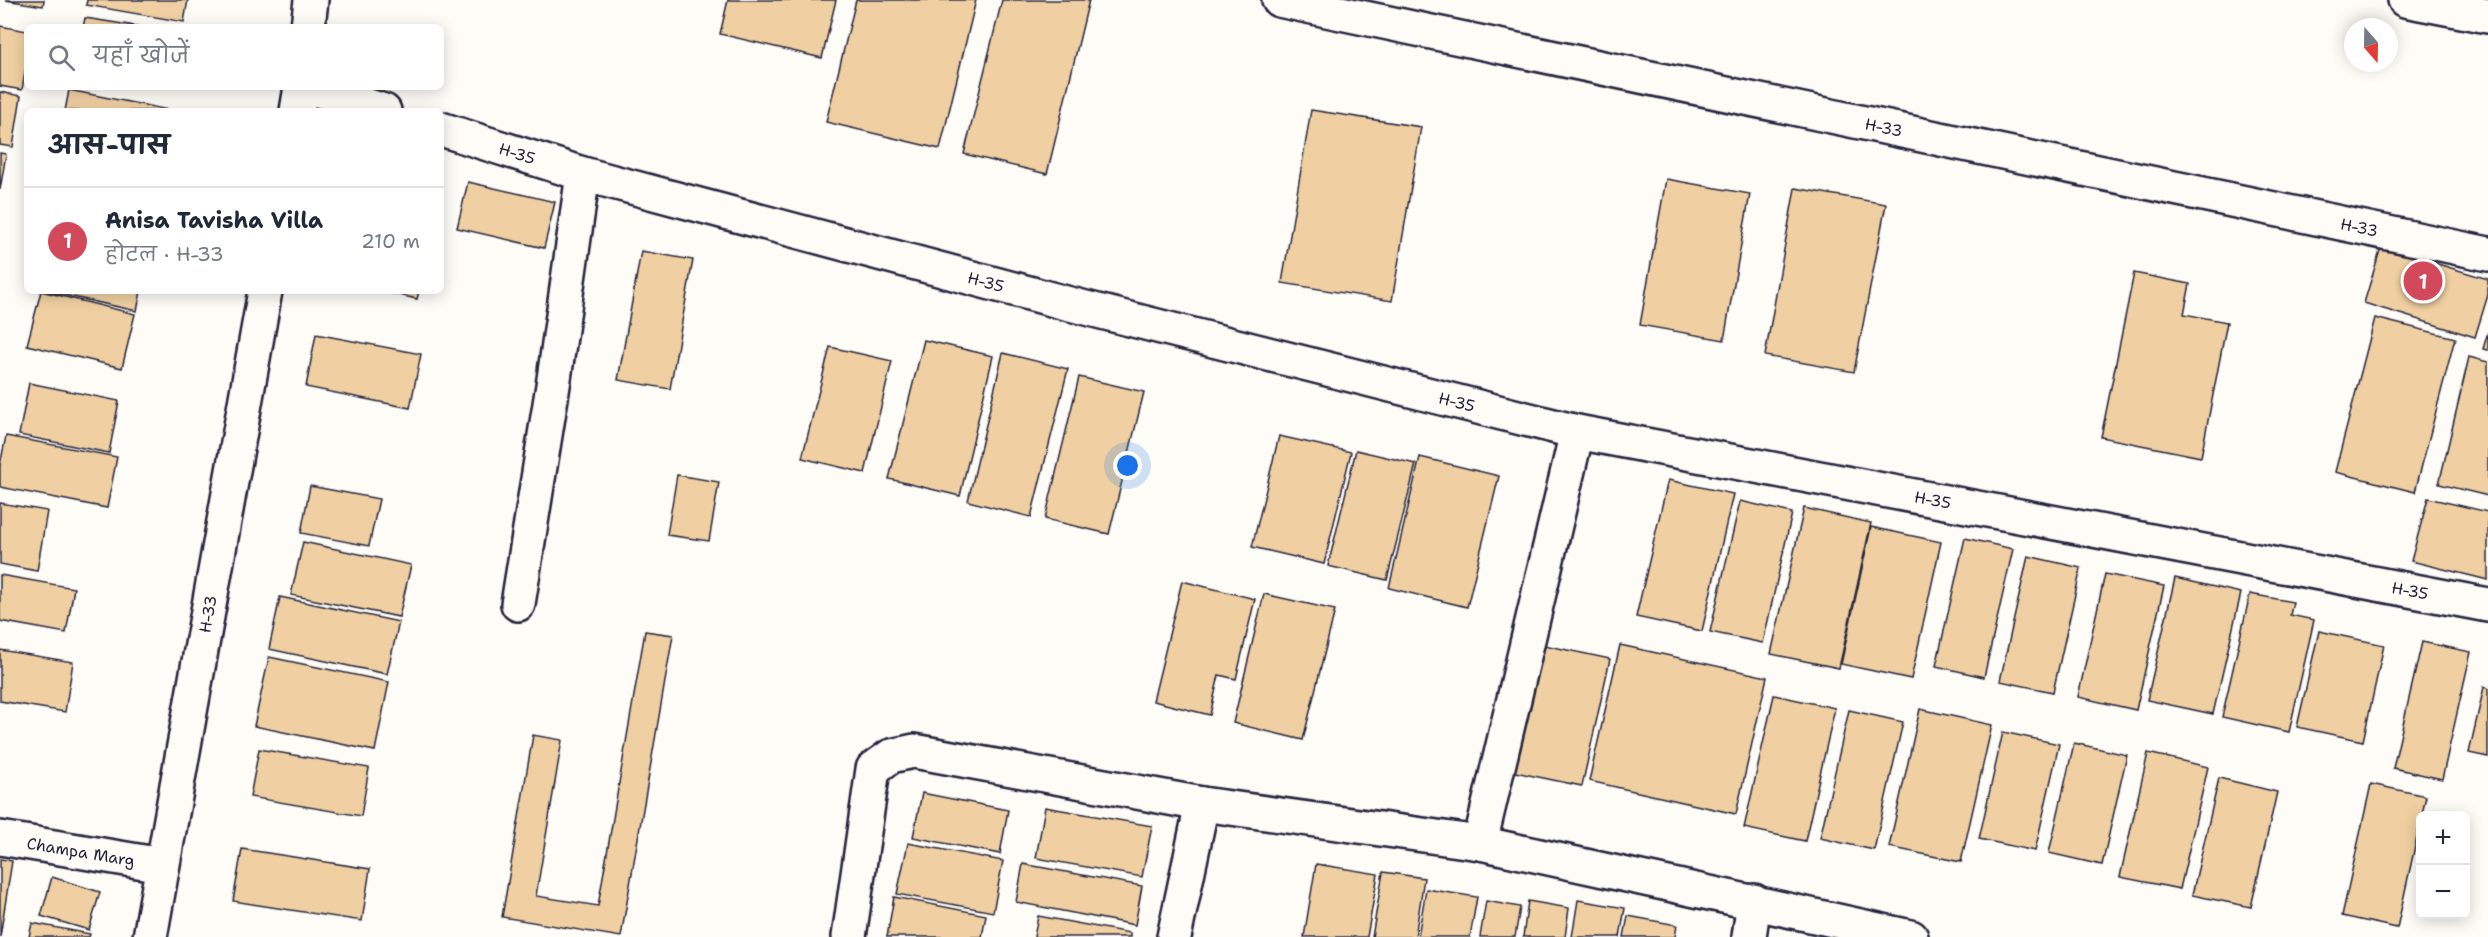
<!DOCTYPE html>
<html lang="hi">
<meta charset="utf-8">
<style>
:root{--surface:#fff;--page:#f2f2f3;--text:#1f2937;--muted:#747a83;--line:#e0e1e3;--accent:#d1495b}
body{margin:0;font-family:"Shantell Sans","Playpen Sans Deva",sans-serif;background:var(--page);color:var(--text)}
.controls{position:absolute;right:18px;bottom:18px;display:grid;overflow:hidden;border-radius:9px;box-shadow:0 3px 15px #0003}
.controls button{width:54px;height:54px;display:grid;place-items:center;padding:0;border:0;border-bottom:2px solid var(--line);background:var(--surface);color:var(--text);font:30px sans-serif}
.compass{position:absolute;left:2344px;top:18px;width:54px;height:54px;border-radius:50%;background:var(--surface);box-shadow:0 3px 15px #0003;rotate:160deg}
.you{position:absolute;left:1128px;top:466px;width:21px;height:21px;margin:-15px;border:4px solid #fff;border-radius:50%;background:#1a73e8;box-shadow:0 0 0 9px #1a73e833}
.badge{display:grid;place-items:center;width:39px;height:39px;border-radius:50%;background:var(--accent);color:#fff;font-size:20px;font-weight:700}
.pin{position:absolute;translate:-50% -50%;border:3px solid #fff;box-shadow:0 2px 6px #0006}
.list{margin:0;padding:0;list-style:none}
h2{display:flex;justify-content:space-between;align-items:center;height:78px;margin:0;padding:0 24px;font-size:26px}
h2 small{font-size:20px;font-weight:400;color:var(--muted)}
.list li{display:grid;grid-template-columns:39px 1fr auto;gap:18px;align-items:center;box-sizing:border-box;height:108px;padding:0 24px;border-top:2px solid var(--line)}
.list b{display:block;font-size:22px;white-space:nowrap}
.list p{margin:0;font-size:20px;white-space:nowrap;color:var(--muted)}
.list em{font-size:20px;font-style:normal;color:var(--muted)}
.icon{flex:none;width:33px;height:33px;fill:none;stroke:currentColor;stroke-width:2;stroke-linecap:round;stroke-linejoin:round}
.map{position:relative;flex:none;width:2488px;height:937px;overflow:hidden}
.search{position:absolute;background:var(--surface);box-shadow:0 3px 15px #0003;left:24px;top:24px;width:420px;height:66px;display:flex;align-items:center;gap:15px;box-sizing:border-box;padding:0 21px;border-radius:9px;color:var(--muted);font-size:22px}
.panel{position:absolute;background:var(--surface);box-shadow:0 3px 15px #0003;left:24px;top:108px;width:420px;height:186px;border-radius:9px}
.map>svg:first-child{display:block}
.building{fill:#f0d0a2;stroke:#22223b;stroke-width:1.5}
.lines{fill:none;stroke-linecap:round;stroke-linejoin:round}
.minor-casing{stroke:#22223b;stroke-width:38}
.major-casing{stroke:#22223b;stroke-width:38}
.minor{stroke:#fdfcf7;stroke-width:33}
.major{stroke:#fdfcf7;stroke-width:33}
.labels{text-anchor:middle;dominant-baseline:central;stroke-width:4.5;stroke-linejoin:round;paint-order:stroke}
.street-label{font-size:16px;fill:#22223b;stroke:#fdfcf7}
</style>
<div class="map">
<svg width="2488" height="937" viewBox="0 0 2488 937">
<rect width="100%" height="100%" fill="#fdfcf7"/>
<filter id="ink" filterUnits="userSpaceOnUse"><feTurbulence type="fractalNoise" baseFrequency=".0167" numOctaves="2"/><feDisplacementMap in="SourceGraphic" scale="12" xChannelSelector="R" yChannelSelector="G"/><feConvolveMatrix kernelMatrix="1 2 1 2 8 2 1 2 1" color-interpolation-filters="sRGB"/></filter>
<g filter="url(#ink)">
<!-- building -->
<g class="building">
<polygon points="5,0 44,0 43,6"/>
<polygon points="87,0 188,0 184,22 86,5"/>
<polygon points="728,0 836,0 822,58 720,34"/>
<polygon points="856,0 976,0 940,149 826,122"/>
<polygon points="1002,0 1089,0 1047,174 964,154"/>
<polygon points="85,18 142,27 83,27"/>
<polygon points="0,26 27,31 27,61 22,90 0,86"/>
<polygon points="69,90 169,110 169,111 65,111"/>
<polygon points="0,92 21,96 13,147 0,145"/>
<polygon points="1311,110 1421,127 1392,301 1282,283"/>
<polygon points="0,153 6,154 0,190"/>
<polygon points="1666,179 1750,194 1724,340 1640,325"/>
<polygon points="468,182 555,202 544,248 457,228"/>
<polygon points="1795,188 1886,204 1854,372 1765,356"/>
<polygon points="2381,247 2488,279 2488,295 2475,337 2364,303"/>
<polygon points="641,251 693,260 670,389 618,380"/>
<polygon points="2134,273 2190,284 2184,314 2227,322 2201,457 2101,437"/>
<polygon points="41,291 135,314 122,368 27,345"/>
<polygon points="46,291 141,291 137,311"/>
<polygon points="382,291 419,291 417,299"/>
<polygon points="2375,318 2455,338 2415,492 2335,472"/>
<polygon points="2488,332 2488,350 2483,349"/>
<polygon points="316,334 421,354 410,408 306,387"/>
<polygon points="924,340 993,356 960,496 889,479"/>
<polygon points="830,347 892,361 865,473 802,458"/>
<polygon points="1003,353 1068,369 1031,517 968,501"/>
<polygon points="2469,357 2488,362 2488,496 2439,484"/>
<polygon points="1079,377 1144,392 1109,534 1045,519"/>
<polygon points="29,383 119,401 109,453 19,435"/>
<polygon points="6,436 117,457 107,508 0,487 0,465"/>
<polygon points="1279,436 1351,452 1324,564 1252,547"/>
<polygon points="1356,450 1416,464 1387,580 1328,566"/>
<polygon points="1420,457 1499,476 1467,607 1389,588"/>
<polygon points="677,475 719,482 709,541 667,535"/>
<polygon points="1668,480 1733,494 1702,631 1636,617"/>
<polygon points="310,486 379,499 369,546 301,533"/>
<polygon points="2428,498 2488,512 2488,580 2411,561"/>
<polygon points="1740,501 1792,513 1763,643 1710,632"/>
<polygon points="0,503 47,511 37,571 0,564"/>
<polygon points="1804,508 1871,523 1839,668 1771,654"/>
<polygon points="1871,527 1941,542 1911,679 1841,664"/>
<polygon points="1965,538 2013,549 1984,677 1936,666"/>
<polygon points="303,542 411,565 399,617 291,595"/>
<polygon points="2028,556 2081,568 2053,692 2000,681"/>
<polygon points="2105,574 2164,586 2136,710 2078,697"/>
<polygon points="0,575 74,588 66,633 0,621"/>
<polygon points="2175,578 2241,593 2213,714 2147,700"/>
<polygon points="1182,581 1255,599 1236,679 1219,675 1210,715 1153,701"/>
<polygon points="1264,594 1335,610 1303,740 1233,723"/>
<polygon points="2250,594 2293,602 2290,615 2314,620 2289,732 2222,717"/>
<polygon points="280,597 399,622 387,674 269,649"/>
<polygon points="645,631 673,635 621,937 502,917 533,735 562,740 536,896 598,906"/>
<polygon points="2319,631 2384,645 2363,741 2297,727"/>
<polygon points="2422,642 2471,652 2442,779 2393,768"/>
<polygon points="1544,645 1610,659 1582,786 1515,772"/>
<polygon points="1620,645 1767,677 1736,814 1589,781"/>
<polygon points="0,650 73,662 65,712 0,701"/>
<polygon points="269,657 389,682 375,751 254,726"/>
<polygon points="2484,687 2488,688 2488,757 2469,753"/>
<polygon points="1774,695 1835,708 1805,841 1744,828"/>
<polygon points="1920,709 1992,725 1961,862 1889,847"/>
<polygon points="1849,710 1903,722 1874,850 1820,838"/>
<polygon points="2003,732 2059,744 2035,851 1979,839"/>
<polygon points="2074,743 2127,755 2102,865 2049,853"/>
<polygon points="259,749 369,768 361,816 250,797"/>
<polygon points="2148,753 2208,767 2180,889 2120,877"/>
<polygon points="2219,778 2277,792 2251,907 2192,895"/>
<polygon points="2371,784 2426,796 2397,928 2342,916"/>
<polygon points="922,793 1008,810 1000,854 913,837"/>
<polygon points="1045,807 1152,826 1142,877 1036,858"/>
<polygon points="908,843 1003,861 993,912 897,894"/>
<polygon points="242,849 370,869 362,921 233,901"/>
<polygon points="0,859 12,861 0,937"/>
<polygon points="1023,864 1142,886 1135,925 1016,902"/>
<polygon points="1316,864 1378,874 1367,937 1304,937"/>
<polygon points="1383,872 1424,878 1415,937 1372,937"/>
<polygon points="52,877 100,892 89,930 41,916"/>
<polygon points="1426,889 1477,897 1470,937 1418,937"/>
<polygon points="894,897 986,915 982,937 887,937"/>
<polygon points="1578,900 1625,908 1620,937 1572,937"/>
<polygon points="1486,901 1520,907 1515,937 1480,937"/>
<polygon points="1528,901 1569,908 1565,937 1523,937"/>
<polygon points="1038,916 1130,933 1130,937 1034,937"/>
<polygon points="1628,916 1677,925 1675,937 1624,937"/>
<polygon points="32,923 90,934 89,937 29,937"/>
</g>
<g class="lines">
<!-- minor casing -->
<g class="minor-casing">
<g id="minor">
<path id="s1" d="M1279,0L2488,254"/>
<polyline points="308,27 311,0"/>
<polyline points="309,87 384,111"/>
<polyline points="297,111 301,87"/>
<path id="s2" d="M441,129L583,174L1066,303L1577,432L2488,605"/>
<polyline points="518,604 554,379 583,174"/>
<path id="s3" d="M0,838L162,865"/>
<polyline points="1480,843 1577,432"/>
<path id="s4" d="M150,937L265,291"/>
<polyline points="849,937 873,769 891,756 914,751 1202,804 1480,843 1911,937"/>
<polyline points="1174,937 1202,804"/>
<polyline points="1749,937 1754,901"/>
</g>
</g>
<!-- major casing -->
<g class="major-casing">
<polyline id="major" points="2405,0 2488,16"/>
</g>
<!-- minor -->
<use href="#minor" class="minor"/>
<!-- major -->
<use href="#major" class="major"/>
</g>
</g>
<g class="labels">
<!-- street labels -->
<g class="street-label">
<text stroke="none"><textPath href="#s1" startOffset="618">H-33</textPath></text>
<text stroke="none"><textPath href="#s2" startOffset="80">H-35</textPath></text>
<text stroke="none"><textPath href="#s1" startOffset="1104">H-33</textPath></text>
<text stroke="none"><textPath href="#s2" startOffset="566">H-35</textPath></text>
<text stroke="none"><textPath href="#s2" startOffset="1052">H-35</textPath></text>
<text stroke="none"><textPath href="#s2" startOffset="1538">H-35</textPath></text>
<text stroke="none"><textPath href="#s2" startOffset="2024">H-35</textPath></text>
<text stroke="none"><textPath href="#s4" startOffset="328">H-33</textPath></text>
<text stroke="none"><textPath href="#s3" startOffset="82">Champa Marg</textPath></text>
</g>
</g>
</svg>
<div class="controls">
<button>+</button>
<button>−</button>
</div>
<svg class="compass" viewBox="-18 -18 36 36"><path d="M0-13l5 13h-10z" fill="#e53935"/><path d="M0 13l5-13h-10z" fill="#747a83"/></svg>
<div class="you"></div>
<div class="pin badge" style="left:2423px;top:281px">1</div>
<div class="search"><svg class="icon" aria-label="search" viewBox="0 0 24 24"><circle cx="10" cy="10" r="6"/><path d="M15 15l6 6"/></svg>यहाँ खोजें</div>
<section class="panel">
<h2>आस-पास<small></small></h2>
<ul class="list">
<li><span class="badge">1</span><div><b>Anisa Tavisha Villa</b><p>होटल · H-33</p></div><em>210 m</em></li>
</ul>
</section>
</div>
